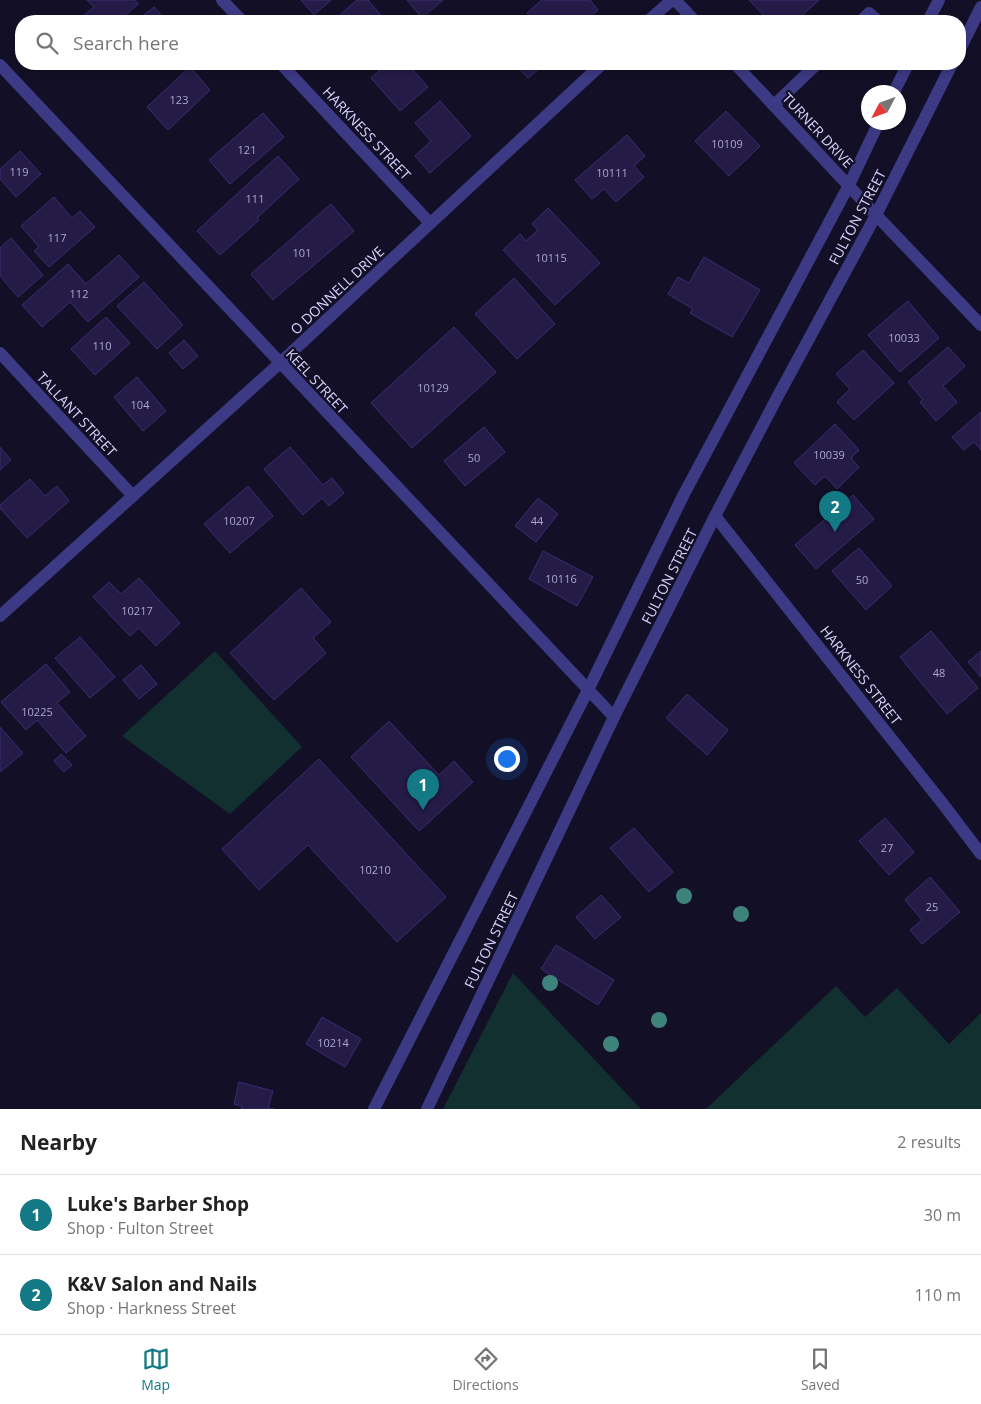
<!DOCTYPE html>
<meta charset="utf-8">
<style>
:root{--surface:#fff;--page:#f6f6f6;--text:#222;--muted:#767676;--line:#e0e0e0;--accent:#137a85}
body{margin:0;font-family:"Open Sans",sans-serif;background:var(--page);color:var(--text)}
.compass{position:absolute;left:861px;top:85px;width:45px;height:45px;border-radius:50%;background:var(--surface);box-shadow:0 2px 8px #0003;rotate:229deg}
.you{position:absolute;left:506px;top:758px;width:18px;height:18px;margin:-12px;border:4px solid #fff;border-radius:50%;background:#1a73e8;box-shadow:0 0 0 8px #1a73e833}
.badge{display:grid;place-items:center;width:32px;height:32px;border-radius:50%;background:var(--accent);color:#fff;font-size:16px;font-weight:700}
.pin{position:absolute;translate:-50% -41px;filter:drop-shadow(0 1px 2px #0008)}
.pin::after{content:'';position:absolute;top:26px;width:18px;height:15px;background:inherit;clip-path:polygon(0 0,100% 0,50% 100%)}
.list{margin:0;padding:0;list-style:none}
h2{display:flex;justify-content:space-between;align-items:center;height:65px;margin:0;padding:0 20px;font-size:21px}
h2 small{font-size:16px;font-weight:400;color:var(--muted)}
.list li{display:grid;grid-template-columns:32px 1fr auto;gap:15px;align-items:center;box-sizing:border-box;height:80px;padding:0 20px;border-top:1px solid var(--line)}
.list b{display:block;font-size:19px;white-space:nowrap}
.list p{margin:0;font-size:16px;white-space:nowrap;color:var(--muted)}
.list em{font-size:16px;font-style:normal;color:var(--muted)}
.icon{flex:none;width:28px;height:28px;fill:none;stroke:currentColor;stroke-width:2;stroke-linecap:round;stroke-linejoin:round}
.map{position:relative;flex:none;width:981px;height:1109px;overflow:hidden}
.search{position:absolute;background:var(--surface);box-shadow:0 2px 8px #0003;left:15px;right:15px;top:15px;height:55px;display:flex;align-items:center;gap:12px;box-sizing:border-box;padding:0 18px;border-radius:20px;color:var(--muted);font-size:19px}
.sheet{height:225px;background:var(--surface)}
nav{display:flex;justify-content:space-around;align-items:center;box-sizing:border-box;height:70px;border-top:1px solid var(--line);background:var(--surface);font-size:14px;color:var(--muted)}
nav a{display:grid;justify-items:center;gap:2px}
nav .on{color:var(--accent)}
.map>svg:first-child{display:block}
.green{fill:#12302f}
.building{fill:#241b47;stroke:#3b2d73}
.lines{fill:none;stroke-linecap:round;stroke-linejoin:round}
.service{stroke:#3d3a85;stroke-width:12}
.minor{stroke:#3d3a85;stroke-width:12}
.tertiary{stroke:#3d3a85;stroke-width:12}
.tree{fill:#3d827b}
.labels{text-anchor:middle;dominant-baseline:central;stroke-width:4.5;stroke-linejoin:round;paint-order:stroke}
.number-label{font-size:11px;fill:#aca6d1}
.street-label{font-size:14px;fill:#d9d4ff;stroke:#130f26}
</style>
<div class="map">
<svg width="981" height="1109" viewBox="0 0 981 1109">
<rect width="100%" height="100%" fill="#130f26"/>
<!-- green -->
<g class="green">
<polygon points="215,651 302,747 230,814 122,736"/>
<polygon points="513,973 641,1109 443,1109"/>
<polygon points="836,986 865,1017 897,988 949,1044 981,1013 981,1109 706,1109"/>
</g>
<!-- building -->
<g class="building">
<polygon points="87,0 135,0 138,4 119,21 77,21 94,7"/>
<polygon points="301,0 331,0 314,15"/>
<polygon points="357,0 368,0 386,21 333,21"/>
<polygon points="407,0 443,0 422,18"/>
<polygon points="542,0 590,0 598,10 586,21 535,21 527,13"/>
<polygon points="749,0 819,0 796,21 769,21"/>
<polygon points="154,7 167,21 137,21"/>
<polygon points="387,64 408,64 428,87 400,111 371,78"/>
<polygon points="515,64 545,64 528,78"/>
<polygon points="190,67 210,90 168,130 147,107"/>
<polygon points="440,101 471,136 430,173 415,156 431,141 415,123"/>
<polygon points="726,111 760,146 729,176 695,141"/>
<polygon points="263,113 284,137 230,184 209,160"/>
<polygon points="627,135 645,156 634,166 644,177 616,202 604,189 592,199 575,180"/>
<polygon points="20,151 41,174 16,197 0,179 0,169"/>
<polygon points="278,156 299,179 257,218 259,220 220,255 197,231"/>
<polygon points="54,197 72,218 80,211 95,227 49,267 34,251 39,247 21,226"/>
<polygon points="331,204 354,231 273,300 251,274"/>
<polygon points="548,208 600,263 555,305 503,250 520,234 526,241 538,230 532,224"/>
<polygon points="11,238 43,275 18,297 0,276 0,248"/>
<polygon points="119,255 139,277 88,322 70,302 42,327 22,305 68,264 86,284"/>
<polygon points="704,257 760,290 732,337 690,313 693,309 668,294 678,277 689,283"/>
<polygon points="514,278 555,324 517,359 475,314"/>
<polygon points="144,282 183,325 157,349 117,306"/>
<polygon points="908,301 939,338 900,372 868,335"/>
<polygon points="106,317 130,343 95,375 71,349"/>
<polygon points="454,327 496,372 412,448 371,403"/>
<polygon points="184,340 198,356 183,369 169,353"/>
<polygon points="948,347 965,366 943,386 957,402 936,421 920,402 923,400 908,382"/>
<polygon points="863,350 894,383 854,420 837,402 850,389 836,374"/>
<polygon points="137,377 166,411 143,431 114,397"/>
<polygon points="981,412 981,450 974,442 964,450 952,437"/>
<polygon points="835,424 859,450 851,458 859,467 837,489 825,476 815,485 794,463"/>
<polygon points="484,427 505,452 465,486 444,461"/>
<polygon points="0,447 11,460 0,470"/>
<polygon points="290,447 323,485 332,478 344,493 329,506 322,498 303,515 264,469"/>
<polygon points="30,479 45,496 57,486 69,501 27,538 0,508 0,505"/>
<polygon points="248,486 273,516 230,553 204,524"/>
<polygon points="853,495 874,519 816,569 795,545"/>
<polygon points="538,498 558,514 536,542 515,526"/>
<polygon points="859,548 892,586 866,610 832,571"/>
<polygon points="543,551 593,577 577,606 529,579"/>
<polygon points="139,578 180,623 156,646 139,628 130,636 93,597 109,582 121,594"/>
<polygon points="301,588 331,622 313,638 326,653 274,700 230,653"/>
<polygon points="931,631 978,688 947,714 900,657"/>
<polygon points="80,637 115,677 90,698 55,658"/>
<polygon points="981,651 981,677 968,662"/>
<polygon points="46,664 70,692 57,703 86,736 66,753 37,720 26,730 1,702"/>
<polygon points="141,665 157,684 139,699 123,680"/>
<polygon points="687,694 728,730 707,755 666,718"/>
<polygon points="389,721 439,775 454,761 473,782 419,831 351,757"/>
<polygon points="0,727 23,753 0,772"/>
<polygon points="61,754 72,765 64,772 54,761"/>
<polygon points="319,759 446,897 397,942 308,845 259,890 222,849"/>
<polygon points="885,818 914,852 889,875 859,841"/>
<polygon points="634,828 673,872 649,892 610,848"/>
<polygon points="930,877 960,912 922,944 910,930 922,920 905,900"/>
<polygon points="601,895 621,917 595,939 576,917"/>
<polygon points="556,945 614,980 598,1005 541,969"/>
<polygon points="322,1017 361,1039 345,1067 306,1044"/>
<polygon points="239,1082 273,1091 268,1108 274,1109 241,1109 242,1106 234,1104"/>
</g>
<g class="lines">
<!-- service -->
<g class="service">
<polyline points="861,21 869,13 878,21"/>
<polyline points="774,105 817,64"/>
</g>
<!-- minor -->
<g class="minor">
<polyline points="222,0 242,21"/>
<polyline points="648,21 672,0"/>
<polyline points="281,64 430,223"/>
<polyline points="0,65 614,717"/>
<polyline points="876,215 981,325"/>
<polyline points="0,353 133,496"/>
<polyline points="715,516 943,804 981,854"/>
<polyline points="0,616 280,363 602,64"/>
</g>
<!-- tertiary -->
<g class="tertiary">
<polyline points="675,0 695,21"/>
<polyline points="928,21 939,0"/>
<polyline points="960,49 981,7"/>
<polyline points="735,64 876,215"/>
<polyline points="894,92 908,64"/>
<polyline points="374,1109 588,690 684,494 849,185 879,122"/>
<polyline points="427,1109 614,717 715,516 779,394 876,215 952,64"/>
</g>
</g>
<!-- trees -->
<g class="tree">
<circle cx="684" cy="896" r="8"/>
<circle cx="741" cy="914" r="8"/>
<circle cx="550" cy="983" r="8"/>
<circle cx="659" cy="1020" r="8"/>
<circle cx="611" cy="1044" r="8"/>
</g>
<g class="labels">
<!-- number labels -->
<g class="number-label">
<text x="179" y="99">123</text>
<text x="727" y="143">10109</text>
<text x="247" y="149">121</text>
<text x="19" y="171">119</text>
<text x="612" y="172">10111</text>
<text x="255" y="198">111</text>
<text x="57" y="237">117</text>
<text x="302" y="252">101</text>
<text x="551" y="257">10115</text>
<text x="79" y="293">112</text>
<text x="904" y="337">10033</text>
<text x="102" y="345">110</text>
<text x="433" y="387">10129</text>
<text x="140" y="404">104</text>
<text x="829" y="454">10039</text>
<text x="474" y="457">50</text>
<text x="239" y="520">10207</text>
<text x="537" y="520">44</text>
<text x="561" y="578">10116</text>
<text x="862" y="579">50</text>
<text x="137" y="610">10217</text>
<text x="939" y="672">48</text>
<text x="37" y="711">10225</text>
<text x="887" y="847">27</text>
<text x="375" y="869">10210</text>
<text x="932" y="906">25</text>
<text x="333" y="1042">10214</text>
</g>
<!-- street labels -->
<g class="street-label">
<text transform="translate(818 130) rotate(47)">TURNER DRIVE</text>
<text transform="translate(367 133) rotate(47)">HARKNESS STREET</text>
<text transform="translate(857 217) rotate(-62)">FULTON STREET</text>
<text transform="translate(337 290) rotate(-43)">O DONNELL DRIVE</text>
<text transform="translate(317 381) rotate(47)">KEEL STREET</text>
<text transform="translate(77 414) rotate(47)">TALLANT STREET</text>
<text transform="translate(669 576) rotate(-63)">FULTON STREET</text>
<text transform="translate(861 675) rotate(52)">HARKNESS STREET</text>
<text transform="translate(491 940) rotate(-64)">FULTON STREET</text>
</g>
</g>
</svg>
<svg class="compass" viewBox="-18 -18 36 36"><path d="M0-13l5 13h-10z" fill="#e53935"/><path d="M0 13l5-13h-10z" fill="#767676"/></svg>
<div class="you"></div>
<div class="pin badge" style="left:423px;top:810px">1</div>
<div class="pin badge" style="left:835px;top:532px">2</div>
<div class="search"><svg class="icon" aria-label="search" viewBox="0 0 24 24"><circle cx="10" cy="10" r="6"/><path d="M15 15l6 6"/></svg>Search here</div>
</div>
<section class="sheet">
<h2>Nearby<small>2 results</small></h2>
<ul class="list">
<li><span class="badge">1</span><div><b>Luke's Barber Shop</b><p>Shop · Fulton Street</p></div><em>30 m</em></li>
<li><span class="badge">2</span><div><b>K&amp;V Salon and Nails</b><p>Shop · Harkness Street</p></div><em>110 m</em></li>
</ul>
</section>
<nav>
<a class="on"><svg class="icon" aria-label="map" viewBox="0 0 24 24"><path d="M3 6l6-2 6 2 6-2v14l-6 2-6-2-6 2zM9 4v14M15 6v14"/></svg>Map</a>
<a><svg class="icon" aria-label="directions" viewBox="0 0 24 24"><path d="M12 3l9 9-9 9-9-9zM9 14v-3h6M13 9l2 2-2 2"/></svg>Directions</a>
<a><svg class="icon" aria-label="saved" viewBox="0 0 24 24"><path d="M7 4h10v16l-5-4-5 4z"/></svg>Saved</a>
</nav>
